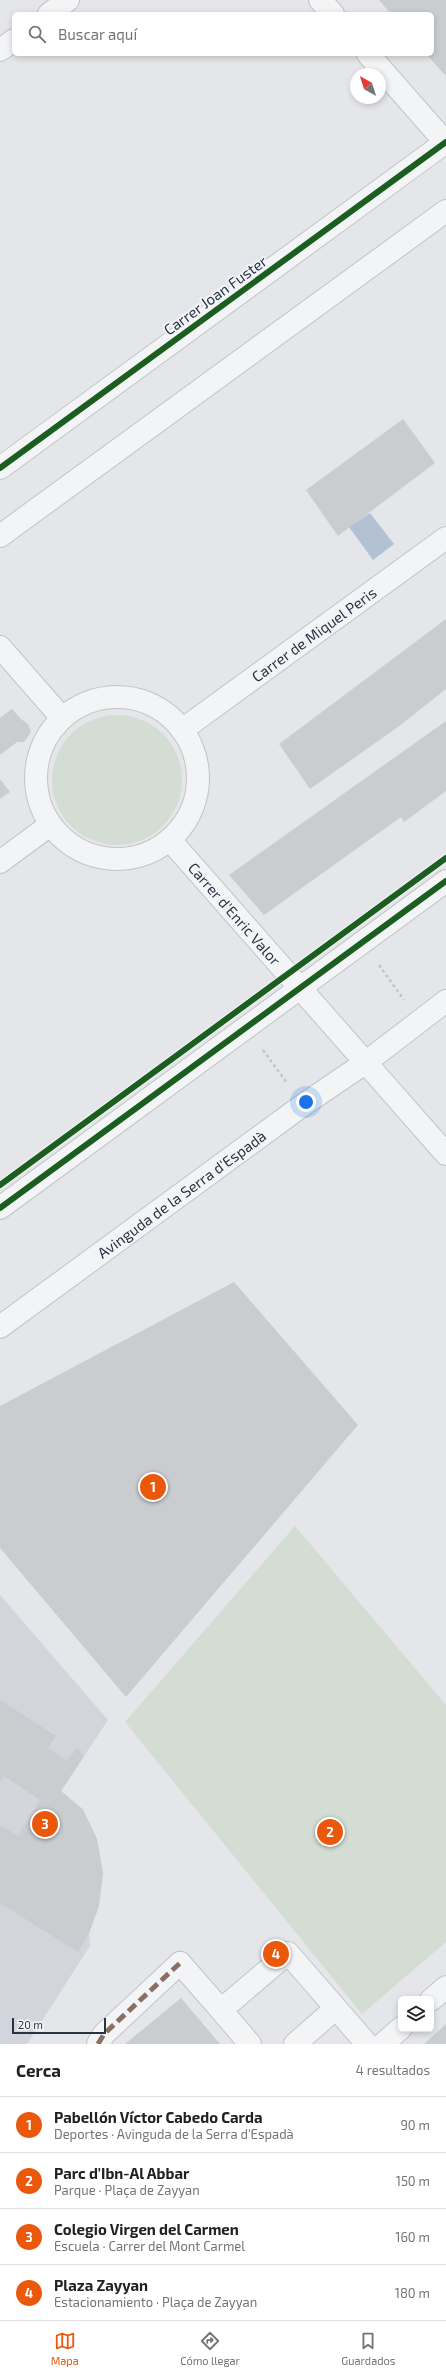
<!DOCTYPE html>
<html lang="es">
<meta charset="utf-8">
<style>
:root{--surface:#fff;--page:#f6f6f6;--text:#202124;--muted:#757577;--line:#e0e0e0;--accent:#ea580c}
body{margin:0;font-family:"Exo 2",sans-serif;background:var(--page);color:var(--text)}
.controls{position:absolute;right:12px;bottom:12px;display:grid;overflow:hidden;border-radius:6px;box-shadow:0 2px 6px #0003}
.controls button{width:36px;height:36px;display:grid;place-items:center;padding:0;border:0;border-bottom:1px solid var(--line);background:var(--surface);color:var(--text);font:20px sans-serif}
.compass{position:absolute;left:350px;top:68px;width:36px;height:36px;border-radius:50%;background:var(--surface);box-shadow:0 2px 6px #0003;rotate:321deg}
.scale{position:absolute;left:12px;bottom:10px;width:94px;box-sizing:border-box;padding-left:4px;border:2px solid #2a3343;border-top:0;font-size:11px;line-height:14px;white-space:nowrap;color:#2a3343;-webkit-text-stroke:3px #f2f5f8;paint-order:stroke}
.you{position:absolute;left:306px;top:1102px;width:14px;height:14px;margin:-10px;border:3px solid #fff;border-radius:50%;background:#1a73e8;box-shadow:0 0 0 6px #1a73e833}
.badge{display:grid;place-items:center;width:26px;height:26px;border-radius:50%;background:var(--accent);color:#fff;font-size:13px;font-weight:700}
.pin{position:absolute;translate:-50% -50%;border:2px solid #fff;box-shadow:0 1px 4px #0006}
.list{margin:0;padding:0;list-style:none}
h2{display:flex;justify-content:space-between;align-items:center;height:52px;margin:0;padding:0 16px;font-size:17px}
h2 small{font-size:13px;font-weight:400;color:var(--muted)}
.list li{display:grid;grid-template-columns:26px 1fr auto;gap:12px;align-items:center;box-sizing:border-box;height:56px;padding:0 16px;border-top:1px solid var(--line)}
.list b{display:block;font-size:15px;white-space:nowrap}
.list p{margin:0;font-size:13px;white-space:nowrap;color:var(--muted)}
.list em{font-size:13px;font-style:normal;color:var(--muted)}
.icon{flex:none;width:22px;height:22px;fill:none;stroke:currentColor;stroke-width:2;stroke-linecap:round;stroke-linejoin:round}
.map{position:relative;flex:none;width:446px;height:2044px;overflow:hidden}
.search{position:absolute;background:var(--surface);box-shadow:0 2px 6px #0003;left:12px;right:12px;top:12px;height:44px;display:flex;align-items:center;gap:10px;box-sizing:border-box;padding:0 14px;border-radius:6px;color:var(--muted);font-size:15px}
.sheet{height:276px;background:var(--surface)}
nav{display:flex;justify-content:space-around;align-items:center;box-sizing:border-box;height:56px;border-top:1px solid var(--line);background:var(--surface);font-size:11px;color:var(--muted)}
nav a{display:grid;justify-items:center;gap:2px}
nav .on{color:var(--accent)}
.map>svg:first-child{display:block}
.built{fill:#d2d6dc}
.green{fill:#d4ddd4}
.water{fill:#b2c2d4}
.building{fill:#cacdd0}
.lines{fill:none;stroke-linecap:round;stroke-linejoin:round}
.pedestrian-casing{stroke:#c2c4c7;stroke-width:24}
.minor-casing{stroke:#c2c4c7;stroke-width:24}
.tertiary-casing{stroke:#c2c4c7;stroke-width:24}
.path{stroke:#c3c4c9;stroke-width:2.5;stroke-dasharray:3 3;stroke-linecap:butt}
.pedestrian{stroke:#f3f4f6;stroke-width:22}
.minor{stroke:#f3f4f6;stroke-width:22}
.tertiary{stroke:#f3f4f6;stroke-width:22}
.quiet{stroke:#8d6e63;stroke-width:5;stroke-dasharray:10 5;stroke-linecap:butt}
.cycleway-casing{stroke:#f2f5f8;stroke-width:8}
.cycleway{stroke:#1b5e20;stroke-width:6}
.labels{text-anchor:middle;dominant-baseline:central;stroke-width:4;stroke-linejoin:round;paint-order:stroke}
.street-label{font-size:15px;fill:#2a3343;stroke:#f2f5f8}
</style>
<div class="map">
<svg width="446" height="2044" viewBox="0 0 446 2044">
<rect width="100%" height="100%" fill="#e4e6e9"/>
<!-- built -->
<polygon class="built" points="0,1595 108,1720 61,1791 83,1809 97,1839 103,1873 99,1906 89,1933 90,1946 27,2044 0,2044"/>
<!-- green -->
<g class="green">
<circle cx="117" cy="780" r="65"/>
<polygon points="295,1526 446,1705 446,1942 362,2014 125,1722"/>
</g>
<!-- water -->
<polygon class="water" points="370,513 394,544 373,560 349,527"/>
<!-- building -->
<g class="building">
<polygon points="379,0 446,0 446,76 426,54 432,54 432,14 391,14"/>
<polygon points="403,419 435,463 338,536 306,490"/>
<polygon points="446,619 446,689 398,727 310,789 279,744"/>
<polygon points="12,709 21,719 28,724 31,732 24,742 17,742 0,755 0,718"/>
<polygon points="446,721 446,791 404,822 401,817 264,915 229,875"/>
<polygon points="0,779 10,792 0,799"/>
<polygon points="234,1282 358,1425 126,1697 0,1548 0,1406"/>
<polygon points="0,1700 56,1736 48,1748 67,1761 77,1748 84,1756 61,1791 83,1810 97,1839 103,1873 99,1906 89,1933 78,1952 0,1903 0,1825 18,1836 40,1800 4,1776 0,1782"/>
<polygon points="181,1998 220,2044 125,2044"/>
<polygon points="446,2024 446,2044 424,2044"/>
</g>
<g class="lines">
<!-- pedestrian casing -->
<g class="pedestrian-casing">
<polyline id="pedestrian" points="98,2044 104,2034 180,1963"/>
</g>
<!-- minor casing -->
<g class="minor-casing">
<g id="minor">
<polyline points="320,0 333,14"/>
<polyline points="49,14 68,0"/>
<polyline points="0,50 14,40"/>
<polyline points="368,54 446,143"/>
<polyline points="0,468 446,142"/>
<polyline points="0,536 446,211"/>
<polyline points="0,647 62,718"/>
<circle cx="117" cy="778" r="81"/>
<path id="s1" d="M182,730L446,538"/>
<path id="s2" d="M170,840L446,1154"/>
<polyline points="0,862 50,825"/>
<polyline points="180,1963 221,2010"/>
<polyline points="431,2000 446,1987"/>
<polyline points="250,2044 221,2010 288,1953 367,2044"/>
<polyline points="295,2044 335,2009"/>
<polyline points="383,2044 401,2028"/>
</g>
</g>
<!-- tertiary casing -->
<g class="tertiary-casing">
<g id="tertiary">
<polyline points="0,1208 446,881"/>
<path id="s3" d="M0,1327L303,1105L365,1063L446,1001"/>
</g>
</g>
<!-- path -->
<g class="path">
<polyline points="379,965 404,1000"/>
<polyline points="263,1050 287,1083"/>
</g>
<!-- pedestrian -->
<use href="#pedestrian" class="pedestrian"/>
<!-- minor -->
<use href="#minor" class="minor"/>
<!-- tertiary -->
<use href="#tertiary" class="tertiary"/>
<!-- quiet -->
<polyline class="quiet" points="98,2044 104,2034 180,1963"/>
<!-- cycleway casing -->
<g class="cycleway-casing">
<g id="cycleway">
<polyline points="0,468 446,142"/>
<polyline points="0,1185 446,858"/>
<polyline points="0,1208 446,881"/>
</g>
</g>
<!-- cycleway -->
<use href="#cycleway" class="cycleway"/>
</g>
<g class="labels">
<!-- street labels -->
<g class="street-label">
<text transform="translate(215 295) rotate(-36)">Carrer Joan Fuster</text>
<text stroke="none"><textPath href="#s1" startOffset="163">Carrer de Miquel Peris</textPath></text>
<text stroke="none"><textPath href="#s2" startOffset="98">Carrer d'Enric Valor</textPath></text>
<text stroke="none"><textPath href="#s3" startOffset="225">Avinguda de la Serra d'Espadà</textPath></text>
</g>
</g>
</svg>
<div class="controls">
<button><svg class="icon" aria-label="layers" viewBox="0 0 24 24"><path d="M12 4l9 5-9 5-9-5zM3 14l9 5 9-5"/></svg></button>
</div>
<svg class="compass" viewBox="-18 -18 36 36"><path d="M0-13l5 13h-10z" fill="#e53935"/><path d="M0 13l5-13h-10z" fill="#757577"/></svg>
<div class="scale">20 m</div>
<div class="you"></div>
<div class="pin badge" style="left:153px;top:1487px">1</div>
<div class="pin badge" style="left:330px;top:1832px">2</div>
<div class="pin badge" style="left:45px;top:1824px">3</div>
<div class="pin badge" style="left:276px;top:1954px">4</div>
<div class="search"><svg class="icon" aria-label="search" viewBox="0 0 24 24"><circle cx="10" cy="10" r="6"/><path d="M15 15l6 6"/></svg>Buscar aquí</div>
</div>
<section class="sheet">
<h2>Cerca<small>4 resultados</small></h2>
<ul class="list">
<li><span class="badge">1</span><div><b>Pabellón Víctor Cabedo Carda</b><p>Deportes · Avinguda de la Serra d'Espadà</p></div><em>90 m</em></li>
<li><span class="badge">2</span><div><b>Parc d'Ibn-Al Abbar</b><p>Parque · Plaça de Zayyan</p></div><em>150 m</em></li>
<li><span class="badge">3</span><div><b>Colegio Virgen del Carmen</b><p>Escuela · Carrer del Mont Carmel</p></div><em>160 m</em></li>
<li><span class="badge">4</span><div><b>Plaza Zayyan</b><p>Estacionamiento · Plaça de Zayyan</p></div><em>180 m</em></li>
</ul>
</section>
<nav>
<a class="on"><svg class="icon" aria-label="map" viewBox="0 0 24 24"><path d="M3 6l6-2 6 2 6-2v14l-6 2-6-2-6 2zM9 4v14M15 6v14"/></svg>Mapa</a>
<a><svg class="icon" aria-label="directions" viewBox="0 0 24 24"><path d="M12 3l9 9-9 9-9-9zM9 14v-3h6M13 9l2 2-2 2"/></svg>Cómo llegar</a>
<a><svg class="icon" aria-label="saved" viewBox="0 0 24 24"><path d="M7 4h10v16l-5-4-5 4z"/></svg>Guardados</a>
</nav>
